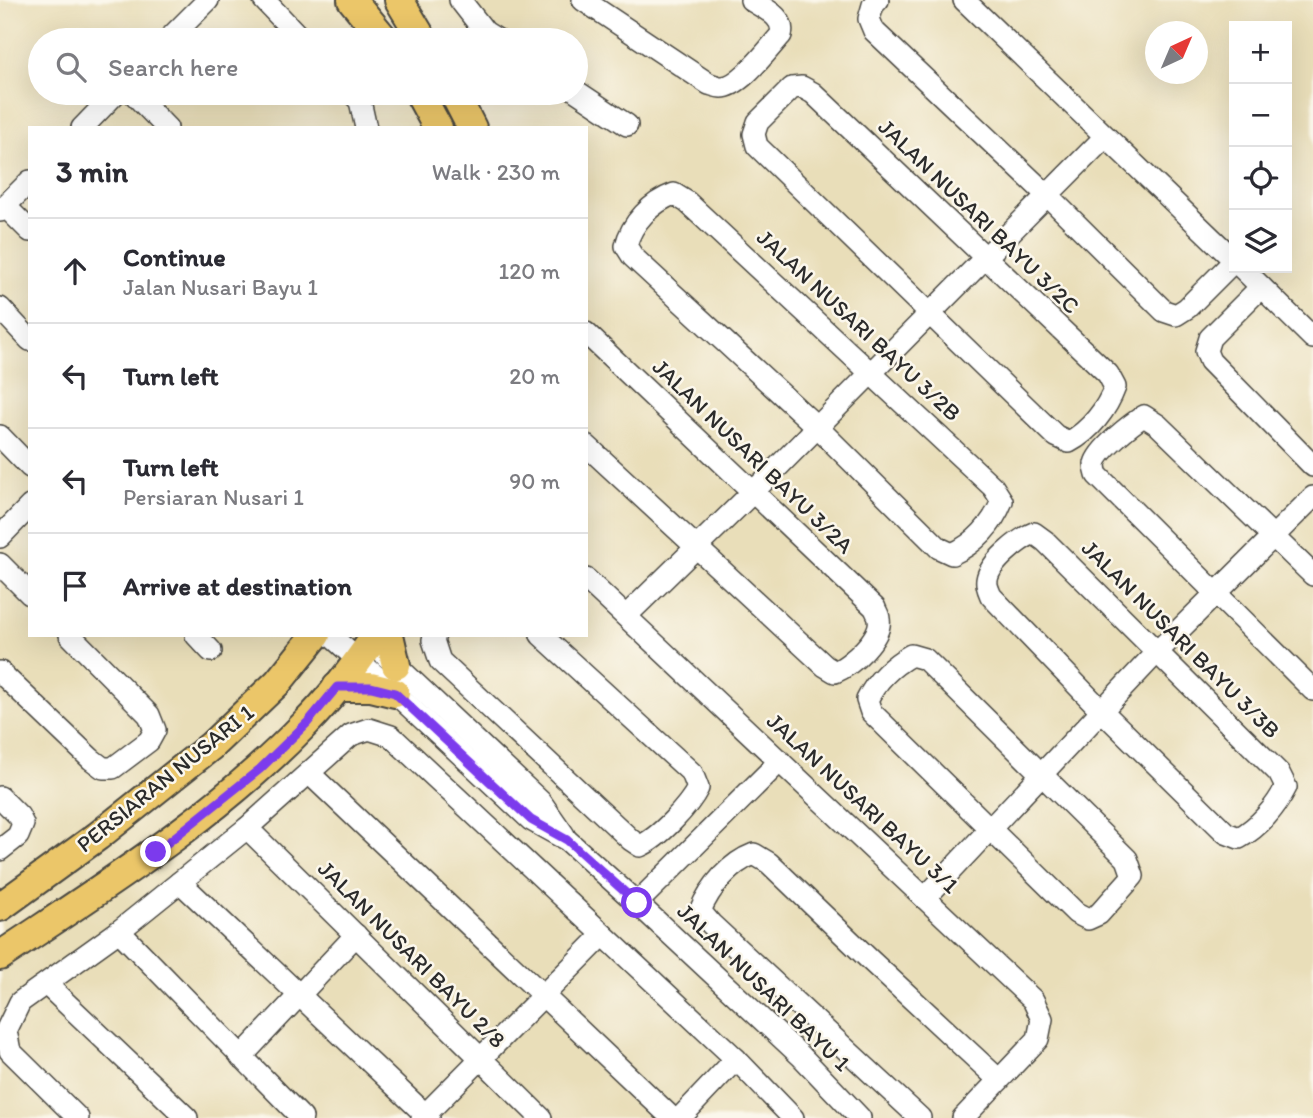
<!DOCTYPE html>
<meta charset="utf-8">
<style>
:root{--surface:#fff;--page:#f7f7f7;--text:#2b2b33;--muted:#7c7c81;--line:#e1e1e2}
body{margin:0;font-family:Itim,sans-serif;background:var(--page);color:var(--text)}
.controls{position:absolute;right:21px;top:21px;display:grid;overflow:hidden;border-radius:0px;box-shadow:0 7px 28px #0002}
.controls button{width:63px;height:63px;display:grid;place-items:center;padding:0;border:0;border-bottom:2px solid var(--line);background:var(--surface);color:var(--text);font:35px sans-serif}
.compass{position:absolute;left:1145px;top:21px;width:63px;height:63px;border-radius:50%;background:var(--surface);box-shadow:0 7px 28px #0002;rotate:44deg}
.stop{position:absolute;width:21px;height:21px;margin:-16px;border:5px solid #7c3aed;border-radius:50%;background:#fff}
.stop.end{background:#7c3aed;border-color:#fff;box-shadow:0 2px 7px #0008}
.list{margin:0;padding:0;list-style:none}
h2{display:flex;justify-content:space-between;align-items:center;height:91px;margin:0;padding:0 28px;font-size:30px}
h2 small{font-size:23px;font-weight:400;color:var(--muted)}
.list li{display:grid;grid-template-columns:46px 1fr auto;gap:21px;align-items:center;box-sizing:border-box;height:105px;padding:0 28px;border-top:2px solid var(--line)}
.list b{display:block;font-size:26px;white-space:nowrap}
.list p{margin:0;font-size:23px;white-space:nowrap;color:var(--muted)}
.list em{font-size:23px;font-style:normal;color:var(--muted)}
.icon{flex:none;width:38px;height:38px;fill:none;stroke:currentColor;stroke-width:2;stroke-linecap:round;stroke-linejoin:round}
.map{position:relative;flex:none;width:1313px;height:1118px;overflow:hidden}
.search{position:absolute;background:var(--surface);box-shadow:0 7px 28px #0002;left:28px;top:28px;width:560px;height:77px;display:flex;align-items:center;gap:18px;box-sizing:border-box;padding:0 24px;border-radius:38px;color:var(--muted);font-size:26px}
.panel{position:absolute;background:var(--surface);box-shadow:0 7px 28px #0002;left:28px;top:126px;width:560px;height:511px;border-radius:0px}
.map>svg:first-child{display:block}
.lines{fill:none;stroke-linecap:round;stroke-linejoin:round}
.minor-casing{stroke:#484640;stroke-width:24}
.major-casing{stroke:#484640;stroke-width:32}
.minor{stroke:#fff;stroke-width:21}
.major{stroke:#ebc669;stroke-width:28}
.route{stroke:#7c3aed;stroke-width:9}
.labels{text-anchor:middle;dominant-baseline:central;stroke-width:5;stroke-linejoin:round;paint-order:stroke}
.street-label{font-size:23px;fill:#2b2b2b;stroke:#fbf7ec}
</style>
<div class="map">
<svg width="1313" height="1118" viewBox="0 0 1313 1118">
<rect width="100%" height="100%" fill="#fbf7ec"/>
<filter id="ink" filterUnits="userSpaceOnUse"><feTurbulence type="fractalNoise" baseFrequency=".0143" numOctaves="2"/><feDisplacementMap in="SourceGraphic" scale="14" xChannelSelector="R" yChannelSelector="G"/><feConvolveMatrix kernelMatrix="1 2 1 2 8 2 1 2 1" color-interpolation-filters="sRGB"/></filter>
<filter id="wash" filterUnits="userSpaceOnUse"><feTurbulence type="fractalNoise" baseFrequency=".00686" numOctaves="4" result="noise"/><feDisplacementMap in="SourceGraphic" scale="28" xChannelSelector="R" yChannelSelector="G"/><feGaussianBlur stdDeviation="1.57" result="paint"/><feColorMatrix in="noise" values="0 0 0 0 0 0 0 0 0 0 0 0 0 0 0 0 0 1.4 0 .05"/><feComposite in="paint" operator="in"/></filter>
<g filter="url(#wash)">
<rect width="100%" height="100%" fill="#e9deb9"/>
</g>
<g filter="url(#ink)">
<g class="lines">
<!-- minor casing -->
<g class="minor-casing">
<g id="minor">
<polyline points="264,0 302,40"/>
<polyline points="460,0 485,32 498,40"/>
<path d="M583,0L709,84C713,85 717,87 721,87C740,88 768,49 781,35C786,17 763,8 751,0"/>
<polyline points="878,0 873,5 869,19 874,31 1047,195 1164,311 1176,315 1187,308 1234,261"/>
<polyline points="964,0 1234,260"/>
<polyline points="168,40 208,0"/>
<path d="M802,87L813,93L1108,374L1115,387C1107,409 1090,431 1069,442L1056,436L757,146L754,134L758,122L792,88Z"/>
<polyline points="576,91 627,125"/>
<polyline points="133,93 167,128"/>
<polyline points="352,93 360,101 366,128"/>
<polyline points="82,128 116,93"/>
<path d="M674,194L687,202L993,487L1002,501C993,524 975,544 952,554L939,548L817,427L633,257L626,246C631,223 652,202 674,194Z"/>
<polyline points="5,206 30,231"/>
<polyline points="0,211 30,181"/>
<polyline points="1242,268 1313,338"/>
<polyline points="1261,287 1210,338 1206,351 1210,361 1313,466"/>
<polyline points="0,308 30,340"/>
<path d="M586,333L875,608C876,612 879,615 879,619C883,637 850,666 835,672L825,666L586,445"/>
<polyline points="0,436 30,467"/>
<path d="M1034,533L1045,541L1279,773L1286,787C1276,807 1259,827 1239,838L1226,833L1102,711L991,596C989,591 986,586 987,580C989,563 1019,539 1034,533Z"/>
<polyline points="0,537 30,506"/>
<polyline points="0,564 30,594"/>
<path d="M1313,575L1158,425L1144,416C1132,423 1098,450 1095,464C1095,468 1096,472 1097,475L1313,690"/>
<polyline points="586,579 1033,1000 1042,1019 1038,1039 963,1118"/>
<polyline points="626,616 753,492 1105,137"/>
<polyline points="196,635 211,651"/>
<polyline points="330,635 395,693 531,820 567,840 637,903 801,1056 860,1118"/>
<path d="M435,635L433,640L440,661L631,840L640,846C659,838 689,806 698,788L692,773L541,635"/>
<polyline points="385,655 541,802 564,835"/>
<path d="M911,655L925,659L1127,859L1133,876L1099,914L1088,919L1076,913L871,712L867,700C876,681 893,665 911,655Z"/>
<polyline points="0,672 91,759 103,768 113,768 149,741 155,730 149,715 70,635"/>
<polyline points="309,773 672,1118"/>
<polyline points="0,797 19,816 23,824 18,836 0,850"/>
<polyline points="247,828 541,1118"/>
<polyline points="180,882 429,1118"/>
<polyline points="925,898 1156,653 1313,497"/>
<polyline points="637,903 780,761"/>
<polyline points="119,931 302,1118"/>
<polyline points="46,984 187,1118"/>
<polyline points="241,1057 356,935"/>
<polyline points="78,1118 10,1051 6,1031 20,1002 119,931 247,828 351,735 369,729 391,736 736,1059 793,1118"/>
<polyline points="422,1118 603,935"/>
<polyline points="680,1118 736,1059"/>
<path d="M920,1118L711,924L700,911C710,887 730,863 754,854L769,863L869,959L999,1080"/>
</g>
</g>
<!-- major casing -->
<g class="major-casing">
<g id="major">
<polyline points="352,0 385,40"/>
<polyline points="399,0 423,40"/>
<polyline points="419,93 438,128"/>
<polyline points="454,93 472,128"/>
<polyline points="389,635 396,665"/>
<polyline points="337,687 371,687 395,693"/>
<polyline points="0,907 98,836 211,746 278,682 316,635"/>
<path d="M0,956C106,885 217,816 306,723C332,697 355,666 376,635"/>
</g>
</g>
<!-- minor -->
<use href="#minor" class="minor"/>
<!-- major -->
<use href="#major" class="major"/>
</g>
</g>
<g class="lines" filter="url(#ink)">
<!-- route -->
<polyline class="route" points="156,852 260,769 308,722 337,687 371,687 395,693 531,820 567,840 637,903"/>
</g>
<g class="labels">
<!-- street labels -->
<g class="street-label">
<text transform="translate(979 216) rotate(44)">JALAN NUSARI BAYU 3/2C</text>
<text transform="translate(859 325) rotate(43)">JALAN NUSARI BAYU 3/2B</text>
<text transform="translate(753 456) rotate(44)">JALAN NUSARI BAYU 3/2A</text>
<text transform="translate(1181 639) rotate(45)">JALAN NUSARI BAYU 3/3B</text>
<text transform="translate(165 778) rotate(-39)">PERSIARAN NUSARI 1</text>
<text transform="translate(863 803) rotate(43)">JALAN NUSARI BAYU 3/1</text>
<text transform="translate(412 954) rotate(45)">JALAN NUSARI BAYU 2/8</text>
<text transform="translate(764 987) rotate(44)">JALAN NUSARI BAYU 1</text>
</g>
</g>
</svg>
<div class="controls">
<button>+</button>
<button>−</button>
<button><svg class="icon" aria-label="locate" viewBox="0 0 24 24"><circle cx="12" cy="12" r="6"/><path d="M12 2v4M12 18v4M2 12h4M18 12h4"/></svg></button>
<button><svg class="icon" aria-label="layers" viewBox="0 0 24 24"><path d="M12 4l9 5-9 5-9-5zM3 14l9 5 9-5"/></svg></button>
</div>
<svg class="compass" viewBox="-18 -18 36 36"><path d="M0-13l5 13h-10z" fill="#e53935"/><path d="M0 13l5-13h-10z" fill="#7c7c81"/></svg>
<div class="stop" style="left:637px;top:903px"></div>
<div class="stop end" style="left:156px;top:852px"></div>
<div class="search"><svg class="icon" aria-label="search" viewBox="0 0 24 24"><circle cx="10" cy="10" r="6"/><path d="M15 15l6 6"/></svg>Search here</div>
<section class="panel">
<h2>3 min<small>Walk · 230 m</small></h2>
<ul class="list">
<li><svg class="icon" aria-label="ahead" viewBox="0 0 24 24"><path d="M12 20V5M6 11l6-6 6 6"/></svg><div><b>Continue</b><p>Jalan Nusari Bayu 1</p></div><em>120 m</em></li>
<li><svg class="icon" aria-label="left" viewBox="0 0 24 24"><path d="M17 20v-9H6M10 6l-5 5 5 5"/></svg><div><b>Turn left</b></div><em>20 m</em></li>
<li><svg class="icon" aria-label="left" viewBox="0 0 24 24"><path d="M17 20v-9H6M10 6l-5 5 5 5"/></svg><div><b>Turn left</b><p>Persiaran Nusari 1</p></div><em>90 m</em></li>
<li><svg class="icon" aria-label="arrive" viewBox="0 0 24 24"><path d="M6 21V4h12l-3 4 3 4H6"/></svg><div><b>Arrive at destination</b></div></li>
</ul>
</section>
</div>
